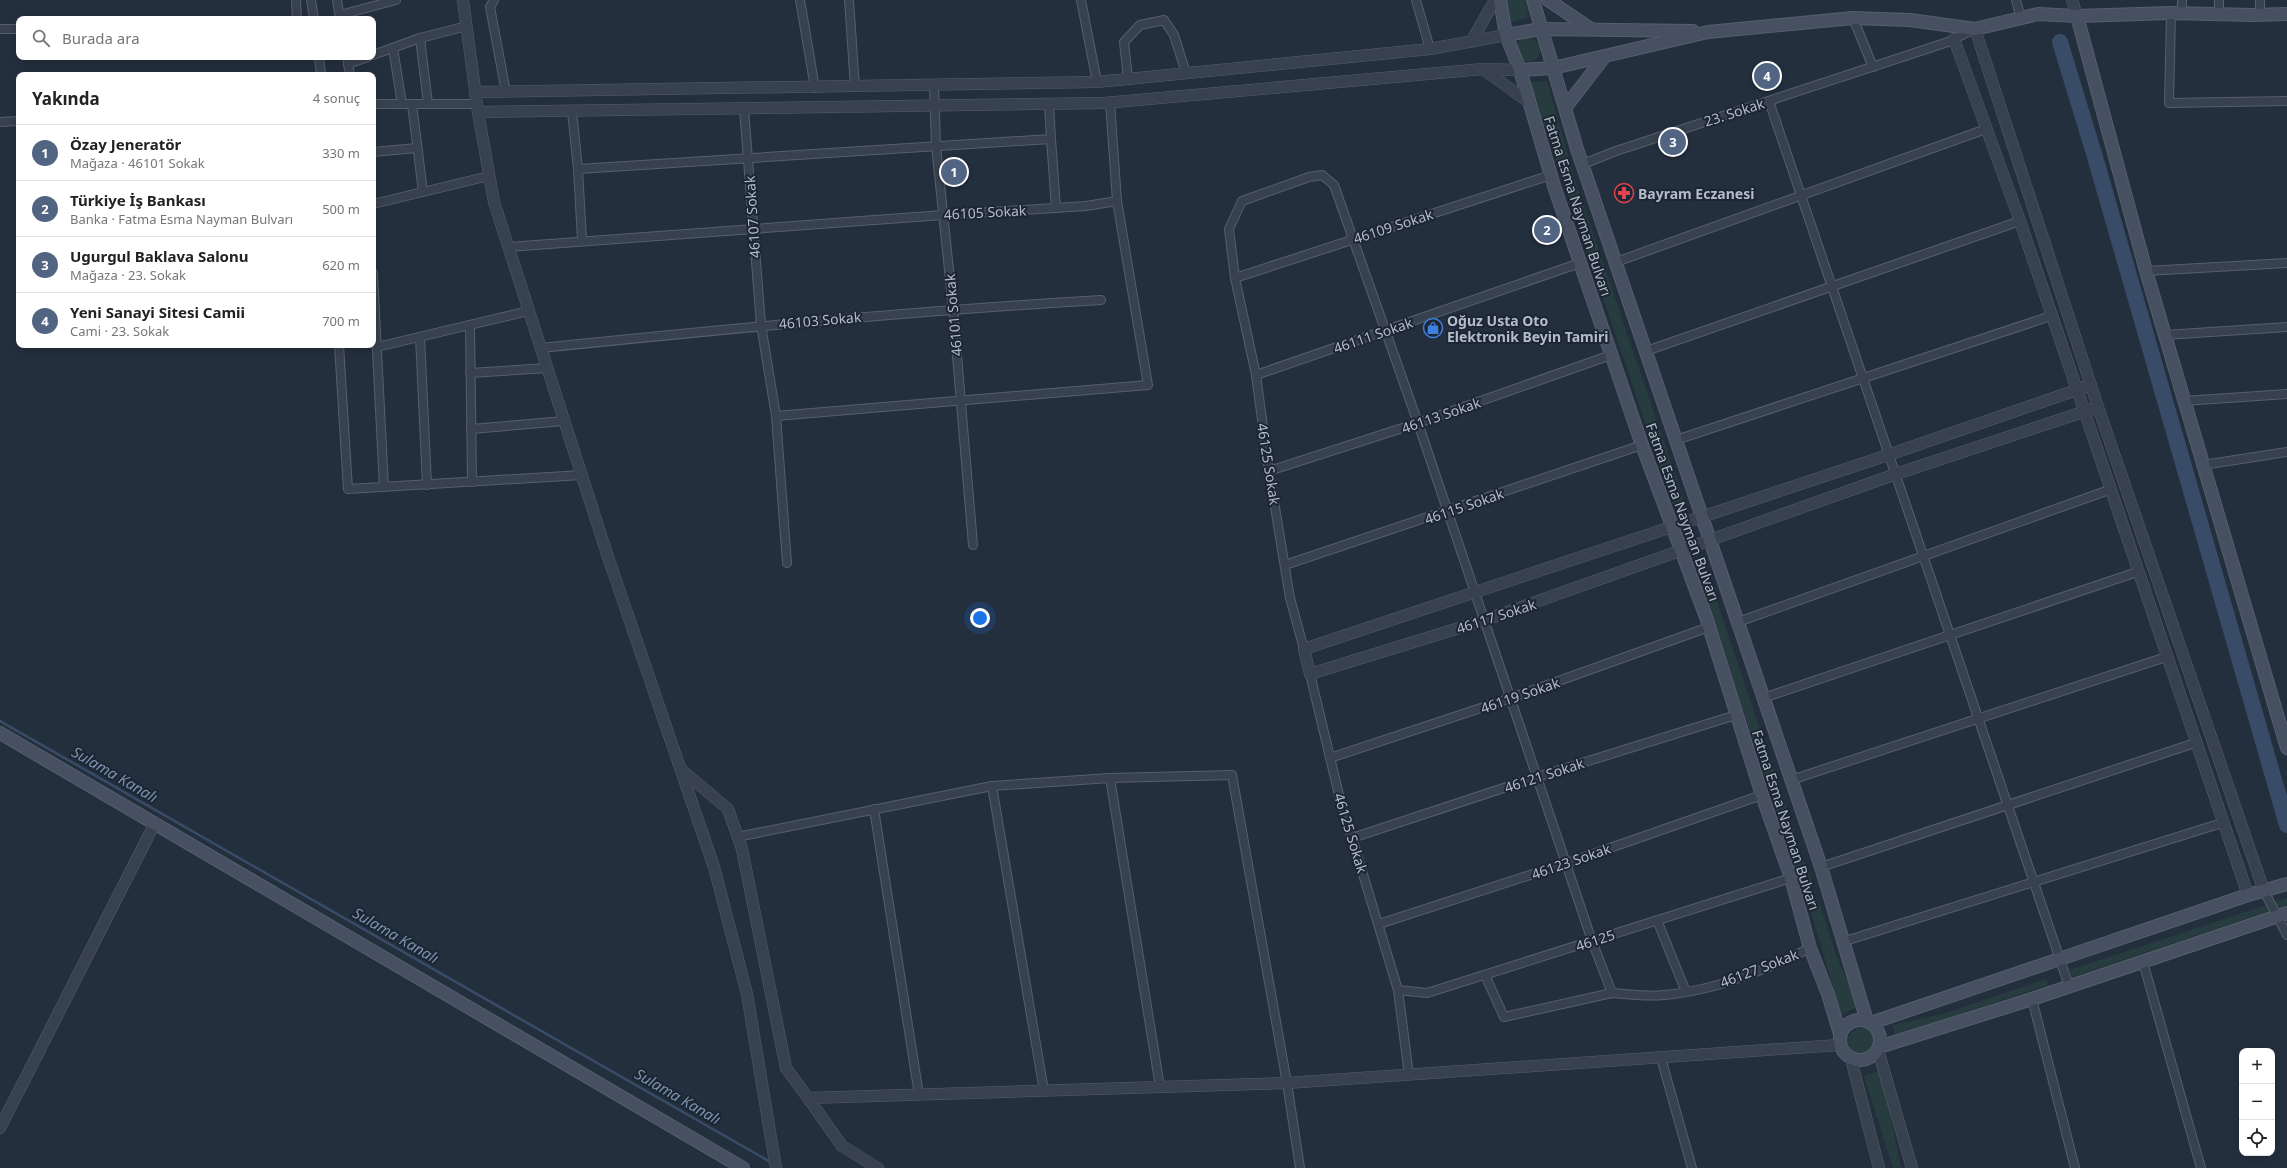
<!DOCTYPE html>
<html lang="tr">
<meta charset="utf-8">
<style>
:root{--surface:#fff;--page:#f2f2f2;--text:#222;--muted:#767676;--line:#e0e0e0;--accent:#516482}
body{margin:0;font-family:"Noto Sans",sans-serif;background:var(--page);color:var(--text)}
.controls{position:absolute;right:12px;bottom:12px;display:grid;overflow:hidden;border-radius:8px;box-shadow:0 2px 10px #0003}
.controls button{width:36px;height:36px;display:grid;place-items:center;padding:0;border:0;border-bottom:1px solid var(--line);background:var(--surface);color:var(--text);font:20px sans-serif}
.you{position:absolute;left:980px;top:618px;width:14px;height:14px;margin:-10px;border:3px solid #fff;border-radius:50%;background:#1a73e8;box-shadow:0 0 0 6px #1a73e833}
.badge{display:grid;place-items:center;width:26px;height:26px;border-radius:50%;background:var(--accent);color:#fff;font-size:13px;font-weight:700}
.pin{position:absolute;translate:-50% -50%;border:2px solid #fff;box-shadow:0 1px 4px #0006}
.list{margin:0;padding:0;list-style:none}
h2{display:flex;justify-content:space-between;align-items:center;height:52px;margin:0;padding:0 16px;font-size:17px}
h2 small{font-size:13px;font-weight:400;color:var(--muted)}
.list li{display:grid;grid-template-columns:26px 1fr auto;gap:12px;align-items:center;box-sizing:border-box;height:56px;padding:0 16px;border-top:1px solid var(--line)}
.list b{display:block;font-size:15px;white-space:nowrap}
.list p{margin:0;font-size:13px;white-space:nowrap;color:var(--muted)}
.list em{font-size:13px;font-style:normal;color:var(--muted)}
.icon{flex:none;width:22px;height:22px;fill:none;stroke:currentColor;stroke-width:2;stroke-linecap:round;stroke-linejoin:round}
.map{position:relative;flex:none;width:2287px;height:1168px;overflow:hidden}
.search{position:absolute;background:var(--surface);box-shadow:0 2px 10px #0003;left:16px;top:16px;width:360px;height:44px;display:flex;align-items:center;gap:10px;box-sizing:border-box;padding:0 14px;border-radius:8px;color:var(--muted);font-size:15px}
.panel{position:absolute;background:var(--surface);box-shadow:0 2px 10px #0003;left:16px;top:72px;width:360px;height:276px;border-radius:8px}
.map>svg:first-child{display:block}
.green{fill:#263c3f}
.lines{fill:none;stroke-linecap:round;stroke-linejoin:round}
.stream{stroke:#394c67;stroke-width:2.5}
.river{stroke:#394c67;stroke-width:16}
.minor-casing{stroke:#565f6c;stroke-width:10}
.tertiary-casing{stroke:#565f6c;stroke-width:12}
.secondary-casing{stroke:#565f6c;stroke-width:14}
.minor{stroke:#38414e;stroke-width:8}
.tertiary{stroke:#38414e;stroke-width:11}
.secondary{stroke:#465061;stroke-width:12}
.labels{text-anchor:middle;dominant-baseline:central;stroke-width:4;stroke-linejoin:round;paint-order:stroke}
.street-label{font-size:14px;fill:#b4bcc9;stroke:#1d2633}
.poi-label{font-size:14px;font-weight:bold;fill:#b4bcc9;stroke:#1d2633;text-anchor:start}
.water-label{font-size:15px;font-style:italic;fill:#7c92b1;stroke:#1d2633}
</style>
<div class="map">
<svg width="2287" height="1168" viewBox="0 0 2287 1168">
<rect width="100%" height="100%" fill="#242f3e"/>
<!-- green -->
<g class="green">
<polygon points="1504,0 1525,0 1529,17 1509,23"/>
<circle cx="1528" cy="50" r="12"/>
<polygon points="1547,81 1574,177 1684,501 1673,505 1563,179 1527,82"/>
<polygon points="1690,523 1697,545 1687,548 1680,527"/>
<polygon points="1705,566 1797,839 1787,842 1696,570"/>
<polygon points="1803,858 1812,882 1802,885 1794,861"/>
<polygon points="2287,898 2287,905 2072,977 2070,970"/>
<polygon points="1820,905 1835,952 1858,1007 1841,1014 1810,908"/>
<polygon points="2046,979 2048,985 1971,1010 1897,1040 1892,1025 1943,1014"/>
<circle cx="1862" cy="1042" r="14"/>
<polygon points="1881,1070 1900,1163 1902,1168 1893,1168 1864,1076"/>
</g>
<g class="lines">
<!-- stream -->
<polyline class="stream" points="0,721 772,1163"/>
<!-- river -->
<polyline class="river" points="2060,42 2095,157 2287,825"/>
<!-- minor casing -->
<g class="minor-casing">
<g id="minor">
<polyline points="296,0 297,19"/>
<polyline points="311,0 314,19"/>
<polyline points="337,0 340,19"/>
<polyline points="494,0 490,7 506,92"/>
<polyline points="800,0 815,88"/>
<polyline points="849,0 855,87"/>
<polyline points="1081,0 1097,82"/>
<polyline points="1416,0 1430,49"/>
<polyline points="2016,0 2021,18"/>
<polyline points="2182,0 2182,14"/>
<polyline points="2260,0 2260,15"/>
<polyline points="2171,13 2169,103 2287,101"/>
<polyline points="340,15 396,0"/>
<polyline points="2219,15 2219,0"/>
<polyline points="1853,18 1873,67"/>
<polyline points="0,29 19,29"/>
<polyline points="420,38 428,104"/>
<polyline points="393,48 402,104"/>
<polyline points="373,55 420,38 467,26"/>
<polyline points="319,57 321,75"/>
<polyline points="347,57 350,75"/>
<polyline points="348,64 368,57"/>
<polyline points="1128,79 1124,42 1140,25 1164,20 1174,35 1186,73"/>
<polyline points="934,86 936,146 953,308 973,545"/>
<polyline points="1769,101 2069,986"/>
<polyline points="373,104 477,104"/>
<polyline points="412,104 423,192"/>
<polyline points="744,109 761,325 776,416 787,563"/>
<polyline points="572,111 578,169 582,240"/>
<polyline points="0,122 19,121"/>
<polyline points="1051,139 1056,208"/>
<polyline points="373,152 417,148"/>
<polyline points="1583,164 1616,151 1948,42 1974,29"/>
<polyline points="578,169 1051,139 1049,105"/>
<polyline points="373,204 489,176"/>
<polyline points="508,247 943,215 1086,206 1117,201 1110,102"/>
<polyline points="1616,262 1986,129"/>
<polyline points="2146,271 2287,263"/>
<polyline points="373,273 384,487"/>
<polyline points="1235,278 1551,175"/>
<polyline points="470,325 472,482"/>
<polyline points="2165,335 2287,327"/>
<polyline points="420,337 427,485"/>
<polyline points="339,345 348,489 582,475"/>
<polyline points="377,347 528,311"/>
<path d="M541,348C727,329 913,311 1101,300"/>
<polyline points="1646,351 2020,221"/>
<polyline points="470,373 547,368"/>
<polyline points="1256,375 1580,263"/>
<polyline points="2184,401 2287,394"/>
<polyline points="776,416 1148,385 1117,201"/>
<polyline points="471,429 564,421"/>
<polyline points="1676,440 2051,316"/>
<polyline points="2203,465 2287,452"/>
<polyline points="1269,471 1418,423 1611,355"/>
<polyline points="1285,565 1642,445"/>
<polyline points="1738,622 2109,490"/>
<path d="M1304,649L1290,598L1269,471L1256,375L1235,278L1229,229L1242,201L1309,177L1322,175L1334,185L1418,423L1592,941L1612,993C1629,994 1647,997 1664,995C1715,991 1766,970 1810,948"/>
<polyline points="1310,674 1339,795 1398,990 1409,1075"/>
<polyline points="1763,698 2137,572"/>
<polyline points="1330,758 1511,698 1709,627"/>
<polyline points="1110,778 1232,775 1287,1083 1300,1168"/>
<polyline points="1791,780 2166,657"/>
<polyline points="874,809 919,1095"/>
<polyline points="737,837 992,786"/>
<polyline points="1352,838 1537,777 1736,715"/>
<polyline points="1821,867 2195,743"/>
<polyline points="2264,891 2287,935"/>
<polyline points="1657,920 1686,992"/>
<polyline points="1379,924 1567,863 1762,795"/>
<polyline points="1842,942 2222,823"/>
<polyline points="2143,962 2201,1168"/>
<polyline points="1485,975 1504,1017 1612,993"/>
<polyline points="1398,990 1427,993 1791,878"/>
<polyline points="2032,999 2075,1168"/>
<polyline points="1661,1058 1692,1168"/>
<polyline points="1044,1091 992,786 1110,778 1160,1087"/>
</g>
</g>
<!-- tertiary casing -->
<g class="tertiary-casing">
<g id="tertiary">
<polyline points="463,0 478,112 494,202 607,554 714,867 747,994 776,1168"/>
<polyline points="2072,0 2077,16"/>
<polyline points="1975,29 2098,407 2264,891"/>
<polyline points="1954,39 2020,221 2248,895"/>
<polyline points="1471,42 1495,0"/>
<polyline points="1483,69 1530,103"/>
<polyline points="475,92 1097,82 1430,49 1506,35"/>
<polyline points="478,112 1104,103 1483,69 1520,70"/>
<polyline points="2091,385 1888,455 1304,649 1310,674 1485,620 1896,474 2098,407"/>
<polyline points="683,771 728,809 742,849 786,1068 808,1098 1287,1083 1839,1045"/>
<polyline points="1878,1050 1912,1168"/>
<polyline points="1851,1059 1879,1168"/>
<polyline points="808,1098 842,1146 878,1168"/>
<polyline points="0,1128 155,823"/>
</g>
</g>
<!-- secondary casing -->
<g class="secondary-casing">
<g id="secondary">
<polyline points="1500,0 1506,35 1520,70 1554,186 1642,445 1706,617 1762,795 1791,878 1810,948 1828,994 1840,1034"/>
<polyline points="1533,0 1577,149 1821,867 1867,1021"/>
<polyline points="1548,0 1591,29"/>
<polyline points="2077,16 2146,271 2287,748"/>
<polyline points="1506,35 1541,29 1693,31"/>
<polyline points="1520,70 1553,68 1708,32 1853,18 1910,20 1975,29 2038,14 2077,16 2171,13 2253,15 2287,14"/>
<polyline points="1565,108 1605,56"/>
<polyline points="0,733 743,1168"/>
<circle cx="1860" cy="1040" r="20"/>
<polyline points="1871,1023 2248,895 2287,884"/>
<polyline points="1879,1047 2032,999 2287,913"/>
</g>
</g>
<!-- minor -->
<use href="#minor" class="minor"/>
<!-- tertiary -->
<use href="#tertiary" class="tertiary"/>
<!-- secondary -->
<use href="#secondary" class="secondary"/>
</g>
<!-- icons -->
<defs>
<g id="pharmacy-ring" transform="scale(1)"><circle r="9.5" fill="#1d2633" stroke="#e0444e" stroke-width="1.5"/><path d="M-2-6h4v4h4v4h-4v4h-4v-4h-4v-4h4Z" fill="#e0444e"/></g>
<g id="shop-ring" transform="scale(1)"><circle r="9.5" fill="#1d2633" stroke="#3f7fe0" stroke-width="1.5"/><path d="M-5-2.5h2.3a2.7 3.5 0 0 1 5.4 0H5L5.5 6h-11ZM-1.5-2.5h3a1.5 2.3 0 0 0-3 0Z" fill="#3f7fe0"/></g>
</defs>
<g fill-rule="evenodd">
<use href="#pharmacy-ring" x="1624" y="193"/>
<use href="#shop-ring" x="1433" y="328"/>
</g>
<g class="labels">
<!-- street labels -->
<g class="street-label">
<text transform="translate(1734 112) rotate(-18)">23. Sokak</text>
<text transform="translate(1578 206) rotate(72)">Fatma Esma Nayman Bulvarı</text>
<text transform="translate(985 212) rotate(-3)">46105 Sokak</text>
<text transform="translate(752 217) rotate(-94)">46107 Sokak</text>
<text transform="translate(1393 226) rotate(-18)">46109 Sokak</text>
<text transform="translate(953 315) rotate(-95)">46101 Sokak</text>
<text transform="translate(820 320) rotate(-5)">46103 Sokak</text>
<text transform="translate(1373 335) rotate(-19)">46111 Sokak</text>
<text transform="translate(1441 415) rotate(-19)">46113 Sokak</text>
<text transform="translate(1269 464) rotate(81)">46125 Sokak</text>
<text transform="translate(1464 506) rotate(-19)">46115 Sokak</text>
<text transform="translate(1683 512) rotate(70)">Fatma Esma Nayman Bulvarı</text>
<text transform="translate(1496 616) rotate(-18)">46117 Sokak</text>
<text transform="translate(1520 695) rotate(-19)">46119 Sokak</text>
<text transform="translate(1544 775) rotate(-18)">46121 Sokak</text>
<text transform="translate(1786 820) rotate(72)">Fatma Esma Nayman Bulvarı</text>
<text transform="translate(1351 833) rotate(73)">46125 Sokak</text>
<text transform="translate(1571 861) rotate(-19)">46123 Sokak</text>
<text transform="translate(1595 940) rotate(-18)">46125</text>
<text transform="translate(1759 968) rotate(-21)">46127 Sokak</text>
</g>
<!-- poi labels -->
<g class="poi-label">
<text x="1638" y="193">Bayram Eczanesi</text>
<text x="1447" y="320">Oğuz Usta Oto<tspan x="1447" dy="16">Elektronik Beyin Tamiri</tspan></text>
</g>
<!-- water labels -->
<g class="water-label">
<text transform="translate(115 774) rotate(30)">Sulama Kanalı</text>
<text transform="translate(396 935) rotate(30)">Sulama Kanalı</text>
<text transform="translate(678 1096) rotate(30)">Sulama Kanalı</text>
</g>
</g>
</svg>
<div class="controls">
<button>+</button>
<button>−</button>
<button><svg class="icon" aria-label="locate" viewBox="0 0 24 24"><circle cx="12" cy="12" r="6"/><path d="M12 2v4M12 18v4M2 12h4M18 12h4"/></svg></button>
</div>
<div class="you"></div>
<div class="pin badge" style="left:954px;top:172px">1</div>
<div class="pin badge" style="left:1547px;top:230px">2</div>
<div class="pin badge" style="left:1673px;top:142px">3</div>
<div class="pin badge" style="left:1767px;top:76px">4</div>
<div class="search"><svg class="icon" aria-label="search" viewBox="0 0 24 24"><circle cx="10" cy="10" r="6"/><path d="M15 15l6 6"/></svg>Burada ara</div>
<section class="panel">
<h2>Yakında<small>4 sonuç</small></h2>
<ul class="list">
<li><span class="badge">1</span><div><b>Özay Jeneratör</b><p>Mağaza · 46101 Sokak</p></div><em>330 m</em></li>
<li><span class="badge">2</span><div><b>Türkiye İş Bankası</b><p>Banka · Fatma Esma Nayman Bulvarı</p></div><em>500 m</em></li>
<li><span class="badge">3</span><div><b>Ugurgul Baklava Salonu</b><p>Mağaza · 23. Sokak</p></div><em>620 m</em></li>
<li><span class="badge">4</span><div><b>Yeni Sanayi Sitesi Camii</b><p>Cami · 23. Sokak</p></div><em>700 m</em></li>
</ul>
</section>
</div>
